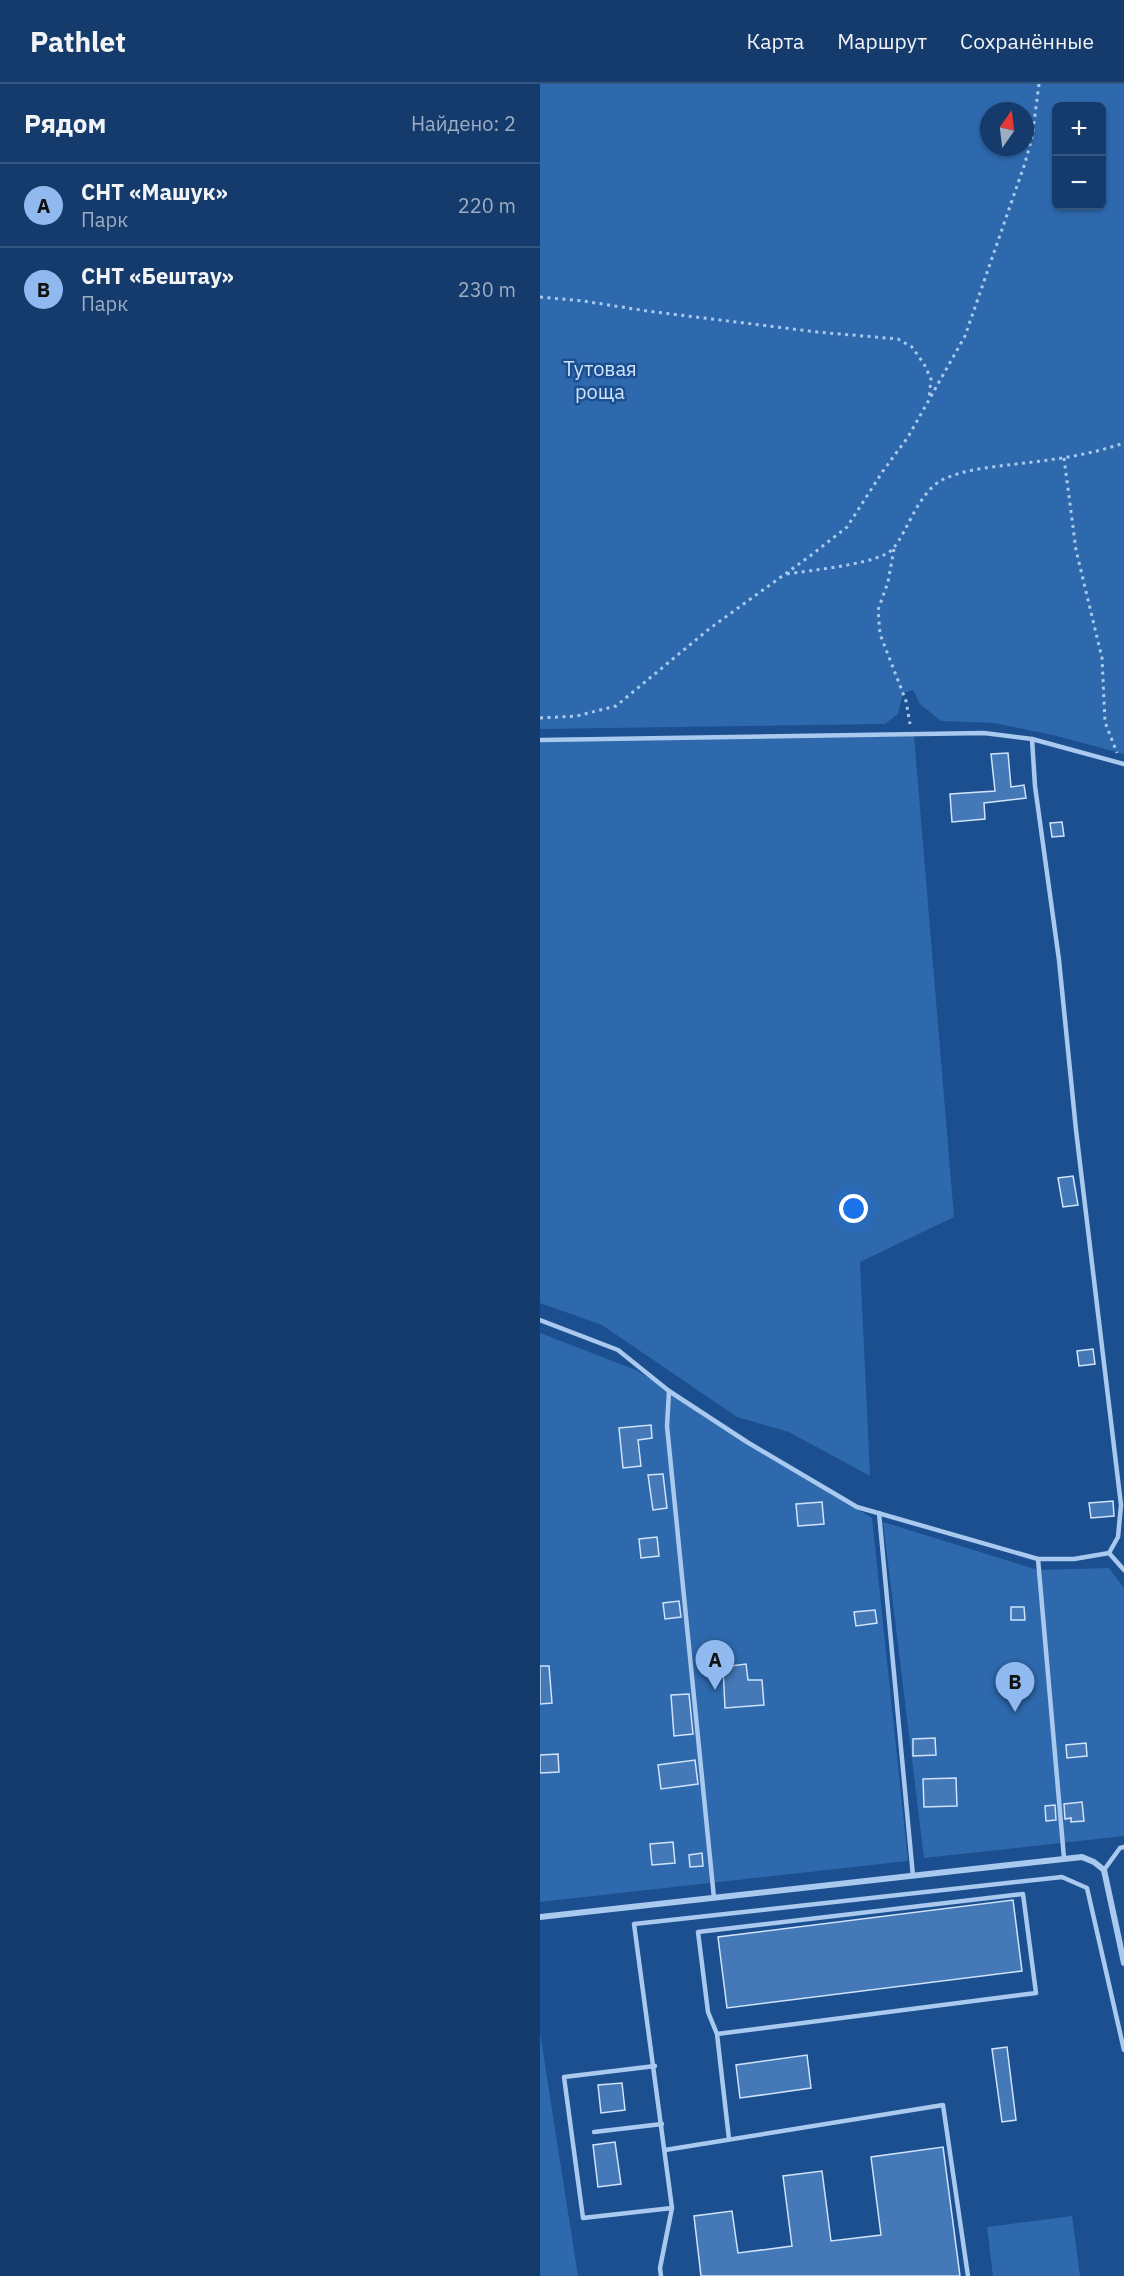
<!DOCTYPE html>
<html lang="ru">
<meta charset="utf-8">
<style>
:root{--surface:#143b6b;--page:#1d4271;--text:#f1f3f6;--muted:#9dadc1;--line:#33557e;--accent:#90b9f0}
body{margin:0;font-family:"IBM Plex Sans",sans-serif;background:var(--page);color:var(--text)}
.controls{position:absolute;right:18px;top:18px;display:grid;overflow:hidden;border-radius:9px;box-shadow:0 2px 4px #0004}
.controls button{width:54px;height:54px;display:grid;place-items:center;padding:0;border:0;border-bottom:2px solid var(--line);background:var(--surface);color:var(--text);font:30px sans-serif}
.compass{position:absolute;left:440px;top:18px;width:54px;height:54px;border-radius:50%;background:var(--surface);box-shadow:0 2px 4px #0004;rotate:14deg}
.you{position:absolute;left:314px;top:1125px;width:21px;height:21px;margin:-15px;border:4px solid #fff;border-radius:50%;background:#1a73e8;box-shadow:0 0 0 9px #1a73e833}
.badge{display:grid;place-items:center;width:39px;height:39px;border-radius:50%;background:var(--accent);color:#111;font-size:20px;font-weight:700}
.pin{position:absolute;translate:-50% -50px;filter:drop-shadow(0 2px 3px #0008)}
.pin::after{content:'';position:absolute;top:32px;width:21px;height:18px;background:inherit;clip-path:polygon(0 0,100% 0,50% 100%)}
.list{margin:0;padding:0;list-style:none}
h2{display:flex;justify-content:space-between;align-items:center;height:78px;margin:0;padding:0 24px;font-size:26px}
h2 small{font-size:20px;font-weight:400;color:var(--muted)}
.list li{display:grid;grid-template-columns:39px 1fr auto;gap:18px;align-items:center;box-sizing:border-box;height:84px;padding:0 24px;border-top:2px solid var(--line)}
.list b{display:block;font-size:22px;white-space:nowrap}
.list p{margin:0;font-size:20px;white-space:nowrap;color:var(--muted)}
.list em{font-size:20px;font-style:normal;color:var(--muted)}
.map{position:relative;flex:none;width:584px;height:2192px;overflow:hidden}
header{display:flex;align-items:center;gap:36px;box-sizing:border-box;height:84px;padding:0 30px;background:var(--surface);border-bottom:2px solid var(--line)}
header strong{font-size:28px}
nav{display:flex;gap:33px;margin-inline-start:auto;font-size:21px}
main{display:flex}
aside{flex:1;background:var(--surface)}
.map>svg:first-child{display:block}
.green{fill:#2e69ad;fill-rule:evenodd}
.building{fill:#4478b7;stroke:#cfe3fa;stroke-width:1.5}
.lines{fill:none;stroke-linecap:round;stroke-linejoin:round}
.path{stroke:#a9c9ee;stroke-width:3;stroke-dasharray:3 4.5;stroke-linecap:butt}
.lane{stroke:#a9c9ee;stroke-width:4.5}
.street{stroke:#a9c9ee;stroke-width:6}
.labels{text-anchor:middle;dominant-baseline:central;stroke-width:5;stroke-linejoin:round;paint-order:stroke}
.park-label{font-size:20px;fill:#cfe3fa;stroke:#1b4f8f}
</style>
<header>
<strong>Pathlet</strong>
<nav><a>Карта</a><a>Маршрут</a><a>Сохранённые</a></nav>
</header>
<main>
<aside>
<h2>Рядом<small>Найдено: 2</small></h2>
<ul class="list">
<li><span class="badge">A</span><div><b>СНТ «Машук»</b><p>Парк</p></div><em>220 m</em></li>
<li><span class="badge">B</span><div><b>СНТ «Бештау»</b><p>Парк</p></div><em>230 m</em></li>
</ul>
</aside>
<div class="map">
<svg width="584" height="2192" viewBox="0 0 584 2192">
<rect width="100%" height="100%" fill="#1b4f8f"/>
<!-- green -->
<g class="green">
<path d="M0,0H584V670L513,651L454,639L401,637L380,620L373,606L363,609L358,630L345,640L0,645ZM516,22H562V122H516ZM449,27H485V63H449Z"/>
<polygon points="374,652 414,1133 320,1178 330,1392 249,1348 197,1333 62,1241 0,1219 0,656"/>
<polygon points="0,1249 96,1286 332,1434 368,1777 0,1818"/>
<polygon points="343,1438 498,1486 569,1484 584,1504 584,1752 384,1774"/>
<polygon points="0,1949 38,2192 0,2192"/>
<polygon points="532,2132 540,2192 453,2192 447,2143"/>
</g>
<!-- building -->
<g class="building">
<polygon points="468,669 471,703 484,701 486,714 444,719 445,735 412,738 410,710 455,707 451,670"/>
<polygon points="522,738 524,752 512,753 510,739"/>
<polygon points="533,1092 538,1121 523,1123 518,1094"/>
<polygon points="553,1265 555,1280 539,1282 537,1267"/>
<polygon points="111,1341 112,1354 98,1356 101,1382 83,1384 79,1344"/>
<polygon points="123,1390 127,1424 113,1426 108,1391"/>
<polygon points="573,1417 574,1432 551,1434 549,1419"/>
<polygon points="282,1418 284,1440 258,1442 256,1420"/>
<polygon points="117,1453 119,1472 101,1474 99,1455"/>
<polygon points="139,1517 141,1533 125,1535 123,1519"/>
<polygon points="471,1523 484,1523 485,1536 471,1536"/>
<polygon points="335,1526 337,1539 316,1542 314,1528"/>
<polygon points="206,1580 208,1596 222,1596 224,1621 185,1624 183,1583"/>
<polygon points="0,1582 9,1582 12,1619 0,1620"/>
<polygon points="149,1610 153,1650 134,1652 131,1611"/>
<polygon points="395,1654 396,1671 373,1672 373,1655"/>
<polygon points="546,1659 547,1672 527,1674 526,1661"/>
<polygon points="18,1670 19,1688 0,1689 0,1671"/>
<polygon points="155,1676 158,1700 121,1705 118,1681"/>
<polygon points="416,1694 417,1722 384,1723 383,1695"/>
<polygon points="542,1718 544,1737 531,1738 531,1734 525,1735 524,1720"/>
<polygon points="515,1721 516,1736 506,1737 505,1722"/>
<polygon points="133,1758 135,1779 112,1781 110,1760"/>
<polygon points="162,1769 163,1782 150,1783 149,1771"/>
<polygon points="473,1816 482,1887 187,1924 178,1853"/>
<polygon points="467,1963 476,2036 462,2038 452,1965"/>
<polygon points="267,1971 271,2004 200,2014 196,1981"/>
<polygon points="82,1999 85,2026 61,2029 58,2001"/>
<polygon points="75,2058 81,2100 58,2103 53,2061"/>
<polygon points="403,2063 420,2192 161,2192 154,2132 192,2127 198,2169 252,2162 243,2092 282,2087 291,2157 341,2151 331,2073"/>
</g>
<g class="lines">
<!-- path -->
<g class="path">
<polyline points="0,213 43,217 107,227 277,248 358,255 372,263 384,280 391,295 389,314"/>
<polyline points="524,374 536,466 562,574 565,638 577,669"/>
<polyline points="354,465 348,498 338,526 340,550 366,617 370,640"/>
<path d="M247,490C273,486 324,481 346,470C365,461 374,409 404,395C426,385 452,383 476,380C513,376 549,371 584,359"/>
<polyline points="0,634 37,632 76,622 169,545 270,472 307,443 343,387 368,353 425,252 485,79 492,54 499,0"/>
</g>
<!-- lane -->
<g class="lane">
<polyline points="0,656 444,649 492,655 584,680"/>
<polyline points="0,1236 78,1266 129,1307 207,1358 317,1423 498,1475 534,1475 569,1469 578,1453 581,1421 536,1046 519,876 495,702 492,655"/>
<polyline points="129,1307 127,1342 174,1814"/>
<polyline points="339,1429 373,1792"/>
<polyline points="569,1469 584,1486"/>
<polyline points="498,1475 524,1774"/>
<polyline points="564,1786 580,1764 584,1763"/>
<polyline points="177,1950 496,1909 483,1810 158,1848 168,1928 177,1950 189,2055"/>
<polyline points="115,1982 24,1993 43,2134 132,2124"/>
<polyline points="54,2048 122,2040"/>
<polyline points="125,2066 403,2021 428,2192"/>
<polyline points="121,2192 120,2184 132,2124 94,1840 522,1793 547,1804 584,1966"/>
</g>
<!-- street -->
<polyline class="street" points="0,1833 542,1773 554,1778 564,1786 584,1879"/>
</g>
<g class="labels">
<!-- park labels -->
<g class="park-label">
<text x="60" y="284">Тутовая<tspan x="60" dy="23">роща</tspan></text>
</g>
</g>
</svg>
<div class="controls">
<button>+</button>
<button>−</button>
</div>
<svg class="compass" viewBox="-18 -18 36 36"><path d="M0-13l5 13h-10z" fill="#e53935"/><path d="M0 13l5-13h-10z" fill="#9dadc1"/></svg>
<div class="you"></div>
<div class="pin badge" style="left:175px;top:1606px">A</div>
<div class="pin badge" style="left:475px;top:1628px">B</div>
</div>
</main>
